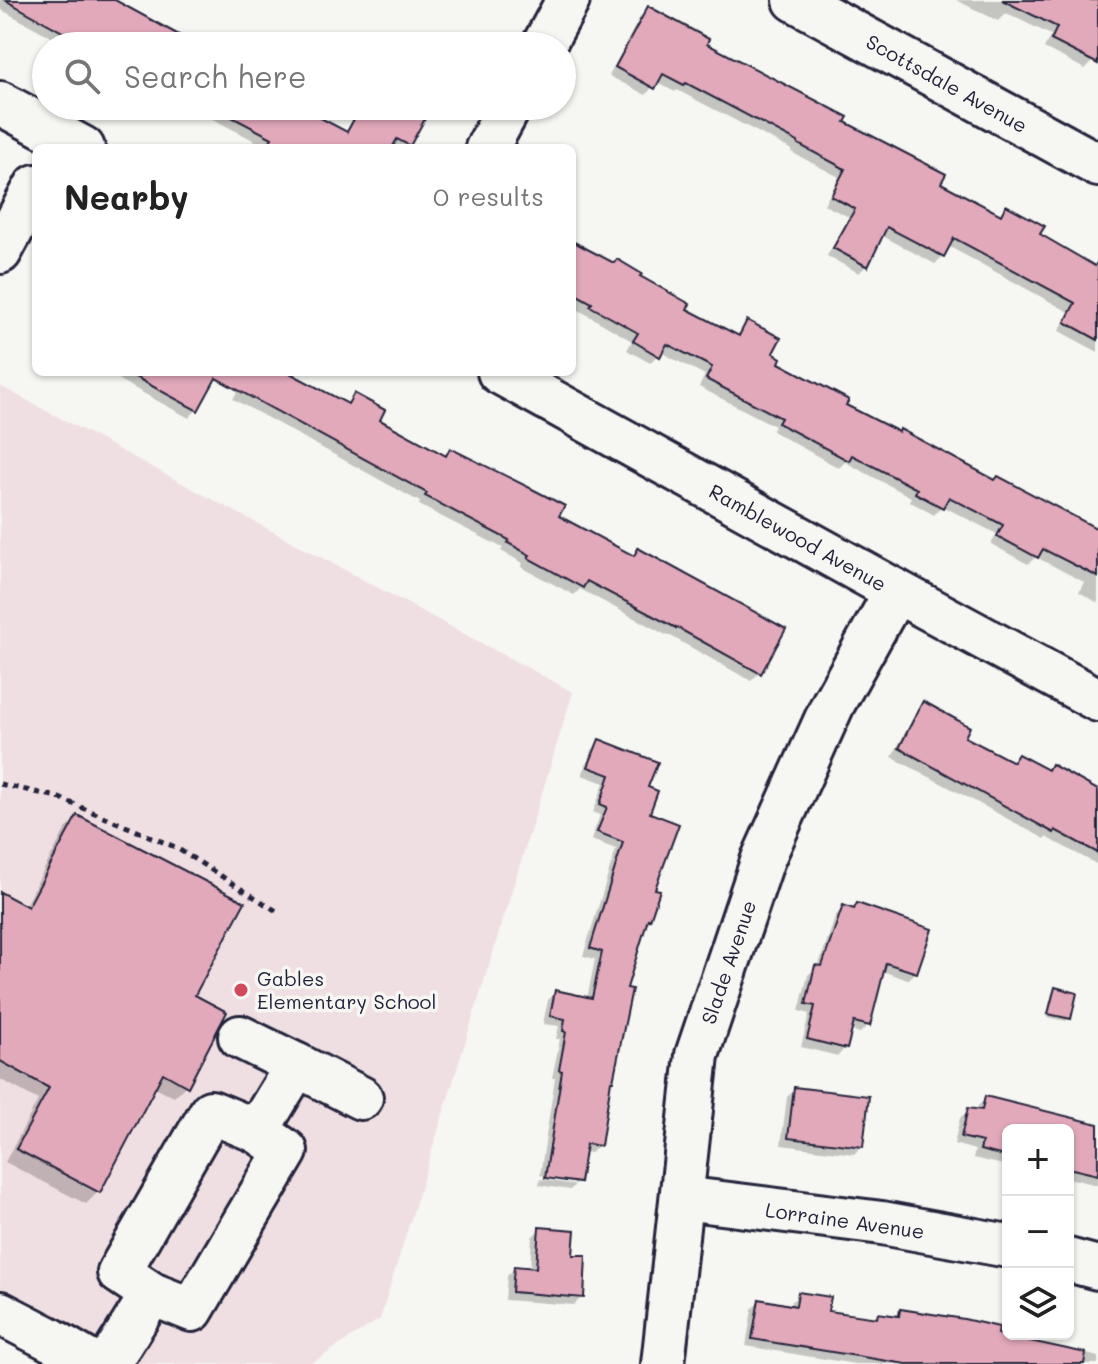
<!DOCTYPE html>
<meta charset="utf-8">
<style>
:root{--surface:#fff;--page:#f6f6f6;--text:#222;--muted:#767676;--line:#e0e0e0}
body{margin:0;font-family:Mali,sans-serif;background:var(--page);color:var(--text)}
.controls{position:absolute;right:24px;bottom:24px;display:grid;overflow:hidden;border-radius:12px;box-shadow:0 2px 6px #0004}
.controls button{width:72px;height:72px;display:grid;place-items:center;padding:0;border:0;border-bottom:2px solid var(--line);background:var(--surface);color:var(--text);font:40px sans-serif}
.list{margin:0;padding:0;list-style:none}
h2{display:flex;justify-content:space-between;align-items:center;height:104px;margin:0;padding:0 32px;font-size:34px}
h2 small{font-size:26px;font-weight:400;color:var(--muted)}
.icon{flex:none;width:44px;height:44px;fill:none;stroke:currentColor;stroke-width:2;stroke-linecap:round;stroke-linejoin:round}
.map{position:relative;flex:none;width:1098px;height:1364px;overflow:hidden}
.search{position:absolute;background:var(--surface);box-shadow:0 2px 6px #0004;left:32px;top:32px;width:544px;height:88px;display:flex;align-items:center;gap:20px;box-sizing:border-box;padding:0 28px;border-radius:44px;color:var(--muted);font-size:30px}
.panel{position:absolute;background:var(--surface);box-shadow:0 2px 6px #0004;left:32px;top:144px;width:544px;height:232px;border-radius:12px}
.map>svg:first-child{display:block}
.built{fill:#f0dfe2}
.shadow{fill:#0003}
.building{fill:#e2a9bb;stroke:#22223b;stroke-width:2}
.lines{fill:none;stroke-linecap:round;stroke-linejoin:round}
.minor-casing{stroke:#22223b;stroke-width:48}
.path{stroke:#22223b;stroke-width:5;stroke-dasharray:6 6;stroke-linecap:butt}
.minor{stroke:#f6f6f2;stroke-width:42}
.poi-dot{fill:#d1495b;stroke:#f6f6f2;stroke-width:3}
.labels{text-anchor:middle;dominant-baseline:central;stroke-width:7;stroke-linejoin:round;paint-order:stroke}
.street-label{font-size:20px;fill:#22223b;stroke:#f6f6f2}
.poi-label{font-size:20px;fill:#22223b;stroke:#f6f6f2;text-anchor:start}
</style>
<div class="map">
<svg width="1098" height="1364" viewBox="0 0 1098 1364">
<rect width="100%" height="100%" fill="#f6f6f2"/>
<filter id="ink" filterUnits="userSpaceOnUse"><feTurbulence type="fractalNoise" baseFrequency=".0125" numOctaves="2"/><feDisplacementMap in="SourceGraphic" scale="16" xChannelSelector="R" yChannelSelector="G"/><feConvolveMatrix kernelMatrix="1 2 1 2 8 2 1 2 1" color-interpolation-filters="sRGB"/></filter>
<g filter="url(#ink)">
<!-- built -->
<polygon class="built" points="0,386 573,692 380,1319 310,1364 126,1364 86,1334 0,1289"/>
<!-- shadow -->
<g class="shadow">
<polygon points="0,0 110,0 196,46 73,46 61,39 59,41 0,9"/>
<polygon points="956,0 1089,0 1098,4 1098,64 1093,61 1085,69 1044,48 1051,35 1006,13 998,21"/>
<polygon points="648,9 704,44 842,123 938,184 998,216 1007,207 1037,235 1098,270 1098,352 1059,331 1069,312 948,246 943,256 935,264 881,235 867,265 859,273 827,256 849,217 824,205 839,177 791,152 792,150 677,90 675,92 656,82 646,95 609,76 640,17"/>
<polygon points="179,106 294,106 345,133 360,106 402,106 408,145 405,148 264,148 265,146 199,112 196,115"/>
<polygon points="572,243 637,277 684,310 736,336 747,323 776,364 843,406 1098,532 1098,603 1079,592 1084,582 1036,557 1028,564 991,544 997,534 942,506 934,515 909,501 911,497 845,462 839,468 772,431 775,426 699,387 705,375 660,352 650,363 627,350 632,341 572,306"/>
<polygon points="123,372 217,372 196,410 189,418 119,380"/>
<polygon points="248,372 298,372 294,378 345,405 354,396 378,421 444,457 450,450 557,517 632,558 639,550 783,630 759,673 751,681 667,634 666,635 580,589 574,595 521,567 523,563 501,551 503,548 419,505 420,502 233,399"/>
<polygon points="924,704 962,738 1011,764 1018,757 1098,799 1098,865 1046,837 1045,839 892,757 916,712"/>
<polygon points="600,742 645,789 652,890 649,919 644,923 624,990 599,1145 591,1153 583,1152 578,1182 570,1190 539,1185 540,1179 574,1185 574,1181 540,1175 555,1078 552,1078 560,1039 556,1039 559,1026 543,1024 548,1000 556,992 587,999 595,959 583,956 616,849 591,840 600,815 593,812 604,783 582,775 592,750"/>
<polygon points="77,818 186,1085 174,1097 153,1086 98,1192 86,1204 5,1162 38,1100 0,1079 0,894 24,907 65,830"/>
<polygon points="857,905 916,972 908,980 882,971 868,1025 860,1033 850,1030 845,1048 838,1056 801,1047 809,1014 799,1011 808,975 816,967 818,967 836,915 844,907 852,910"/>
<polygon points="1055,989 1069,1018 1066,1021 1046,1017 1052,993"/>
<polygon points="795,1089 862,1146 854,1154 781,1145 787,1097"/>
<polygon points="986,1098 1098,1125 1098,1185 1068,1178 1068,1130 1008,1130 1008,1166 973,1158 975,1150 954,1144 960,1118 968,1110 977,1111 978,1106"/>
<polygon points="540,1229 571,1256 582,1297 574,1305 505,1300 507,1276 515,1268 530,1269 532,1237"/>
<polygon points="799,1294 826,1313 874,1320 879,1315 894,1318 901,1311 996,1336 1064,1350 1066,1348 1098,1357 1098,1364 855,1364 746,1346 752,1309 760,1301 791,1307 791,1302"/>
</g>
<!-- building -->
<g class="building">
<polygon points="5,0 115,0 199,46 94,46 69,32 68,35"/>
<polygon points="1002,0 1098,0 1098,64 1051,40 1057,27"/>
<polygon points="648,6 709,39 707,44 848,117 845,122 946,174 941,183 1001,215 1006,205 1045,226 1040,234 1095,266 1098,261 1098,340 1065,322 1075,303 954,238 944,257 887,227 868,267 833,248 855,209 831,196 845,169 798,144 798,142 686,83 684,85 663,74 655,89 615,67"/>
<polygon points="211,106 298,106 347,132 361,106 406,106 426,117 410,146 397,139 392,148 266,148 272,138"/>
<polygon points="572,241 614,263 617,259 642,274 640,276 690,304 687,309 739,336 747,320 781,338 773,353 781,358 779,363 849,400 846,405 899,432 900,429 995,480 998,476 1098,529 1098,577 1043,549 1038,558 997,536 1003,525 949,497 943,508 915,493 917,489 852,455 849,461 778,423 781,418 706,379 712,367 667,344 660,357 633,341 638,333 590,306 592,303 572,292"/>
<polygon points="126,372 288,372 348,404 354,393 385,410 380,420 446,456 450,448 536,491 565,506 559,516 634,556 638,548 786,629 761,674 676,627 676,628 587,581 583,588 528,558 530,555 508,543 509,540 425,496 427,493 216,378 198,411"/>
<polygon points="923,701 970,727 965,737 1013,762 1018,754 1048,770 1051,764 1098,790 1098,853 1055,830 1054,833 899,748"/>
<polygon points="599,739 658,762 648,787 658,791 650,813 679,824 655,889 660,890 650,920 648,919 627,988 632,989 613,1081 611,1081 601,1146 586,1144 580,1183 545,1178 562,1071 559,1070 566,1032 563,1031 565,1019 550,1016 555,990 592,998 602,952 590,948 623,842 597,832 607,807 600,804 610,775 588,767"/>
<polygon points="77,815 245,902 195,995 227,1012 188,1087 163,1073 100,1193 16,1149 49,1088 0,1061 0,892 28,907"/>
<polygon points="857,903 932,929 917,973 886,963 870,1026 854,1022 847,1049 807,1039 815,1006 806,1004 815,965 822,966 843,905 854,909"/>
<polygon points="1055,987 1077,993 1071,1019 1048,1014"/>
<polygon points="794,1087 869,1096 863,1147 788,1138"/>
<polygon points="985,1096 1098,1124 1098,1175 1068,1168 1068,1130 1008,1130 1008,1157 980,1150 982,1142 961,1137 968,1108 982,1110"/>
<polygon points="539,1227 575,1230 573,1255 586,1255 584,1298 512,1292 514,1266 536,1268"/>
<polygon points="798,1292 831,1297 828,1311 877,1318 878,1313 899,1316 900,1309 964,1319 999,1327 998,1334 1086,1353 1084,1364 906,1364 752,1339 759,1299 796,1306"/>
</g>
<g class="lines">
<!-- minor casing -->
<g class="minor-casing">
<g id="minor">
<polyline points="795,0 1098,165"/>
<polyline points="543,46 568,0"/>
<polyline points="0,103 83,148"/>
<polyline points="487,148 510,106"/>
<polyline points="0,252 36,186"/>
<polyline points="499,372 896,591 1098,700"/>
<polyline points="240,1037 297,1065"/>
<polygon points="211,1112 257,1131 286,1151 192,1310 152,1294 119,1272"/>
<polyline points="257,1131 297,1065 361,1098"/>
<polyline points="682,1198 882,1223 1008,1246"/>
<polyline points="1068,1260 1098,1268"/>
<polyline points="0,1313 52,1340 93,1364"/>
<polyline points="108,1364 152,1294"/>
<polyline points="663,1364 697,1055 763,859 833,704 896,591"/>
</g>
</g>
<!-- path -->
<polyline class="path" points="0,784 57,797 175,847 278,912"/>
<!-- minor -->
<use href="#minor" class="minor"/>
</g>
</g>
<!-- markers -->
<circle class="poi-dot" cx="241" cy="990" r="8"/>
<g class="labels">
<!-- street labels -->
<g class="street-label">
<text transform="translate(947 83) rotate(29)">Scottsdale Avenue</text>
<text transform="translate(798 537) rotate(29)">Ramblewood Avenue</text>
<text transform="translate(728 962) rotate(-71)">Slade Avenue</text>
<text transform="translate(845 1220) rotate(8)">Lorraine Avenue</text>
</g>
<!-- poi labels -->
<g class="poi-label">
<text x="257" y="978">Gables<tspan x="257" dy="23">Elementary School</tspan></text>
</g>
</g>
</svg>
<div class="controls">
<button>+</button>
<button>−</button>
<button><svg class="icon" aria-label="layers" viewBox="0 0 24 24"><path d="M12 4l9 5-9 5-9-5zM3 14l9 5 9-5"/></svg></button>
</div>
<div class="search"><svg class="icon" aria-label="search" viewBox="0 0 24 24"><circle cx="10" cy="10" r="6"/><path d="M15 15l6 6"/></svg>Search here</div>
<section class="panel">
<h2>Nearby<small>0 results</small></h2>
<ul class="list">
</ul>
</section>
</div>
